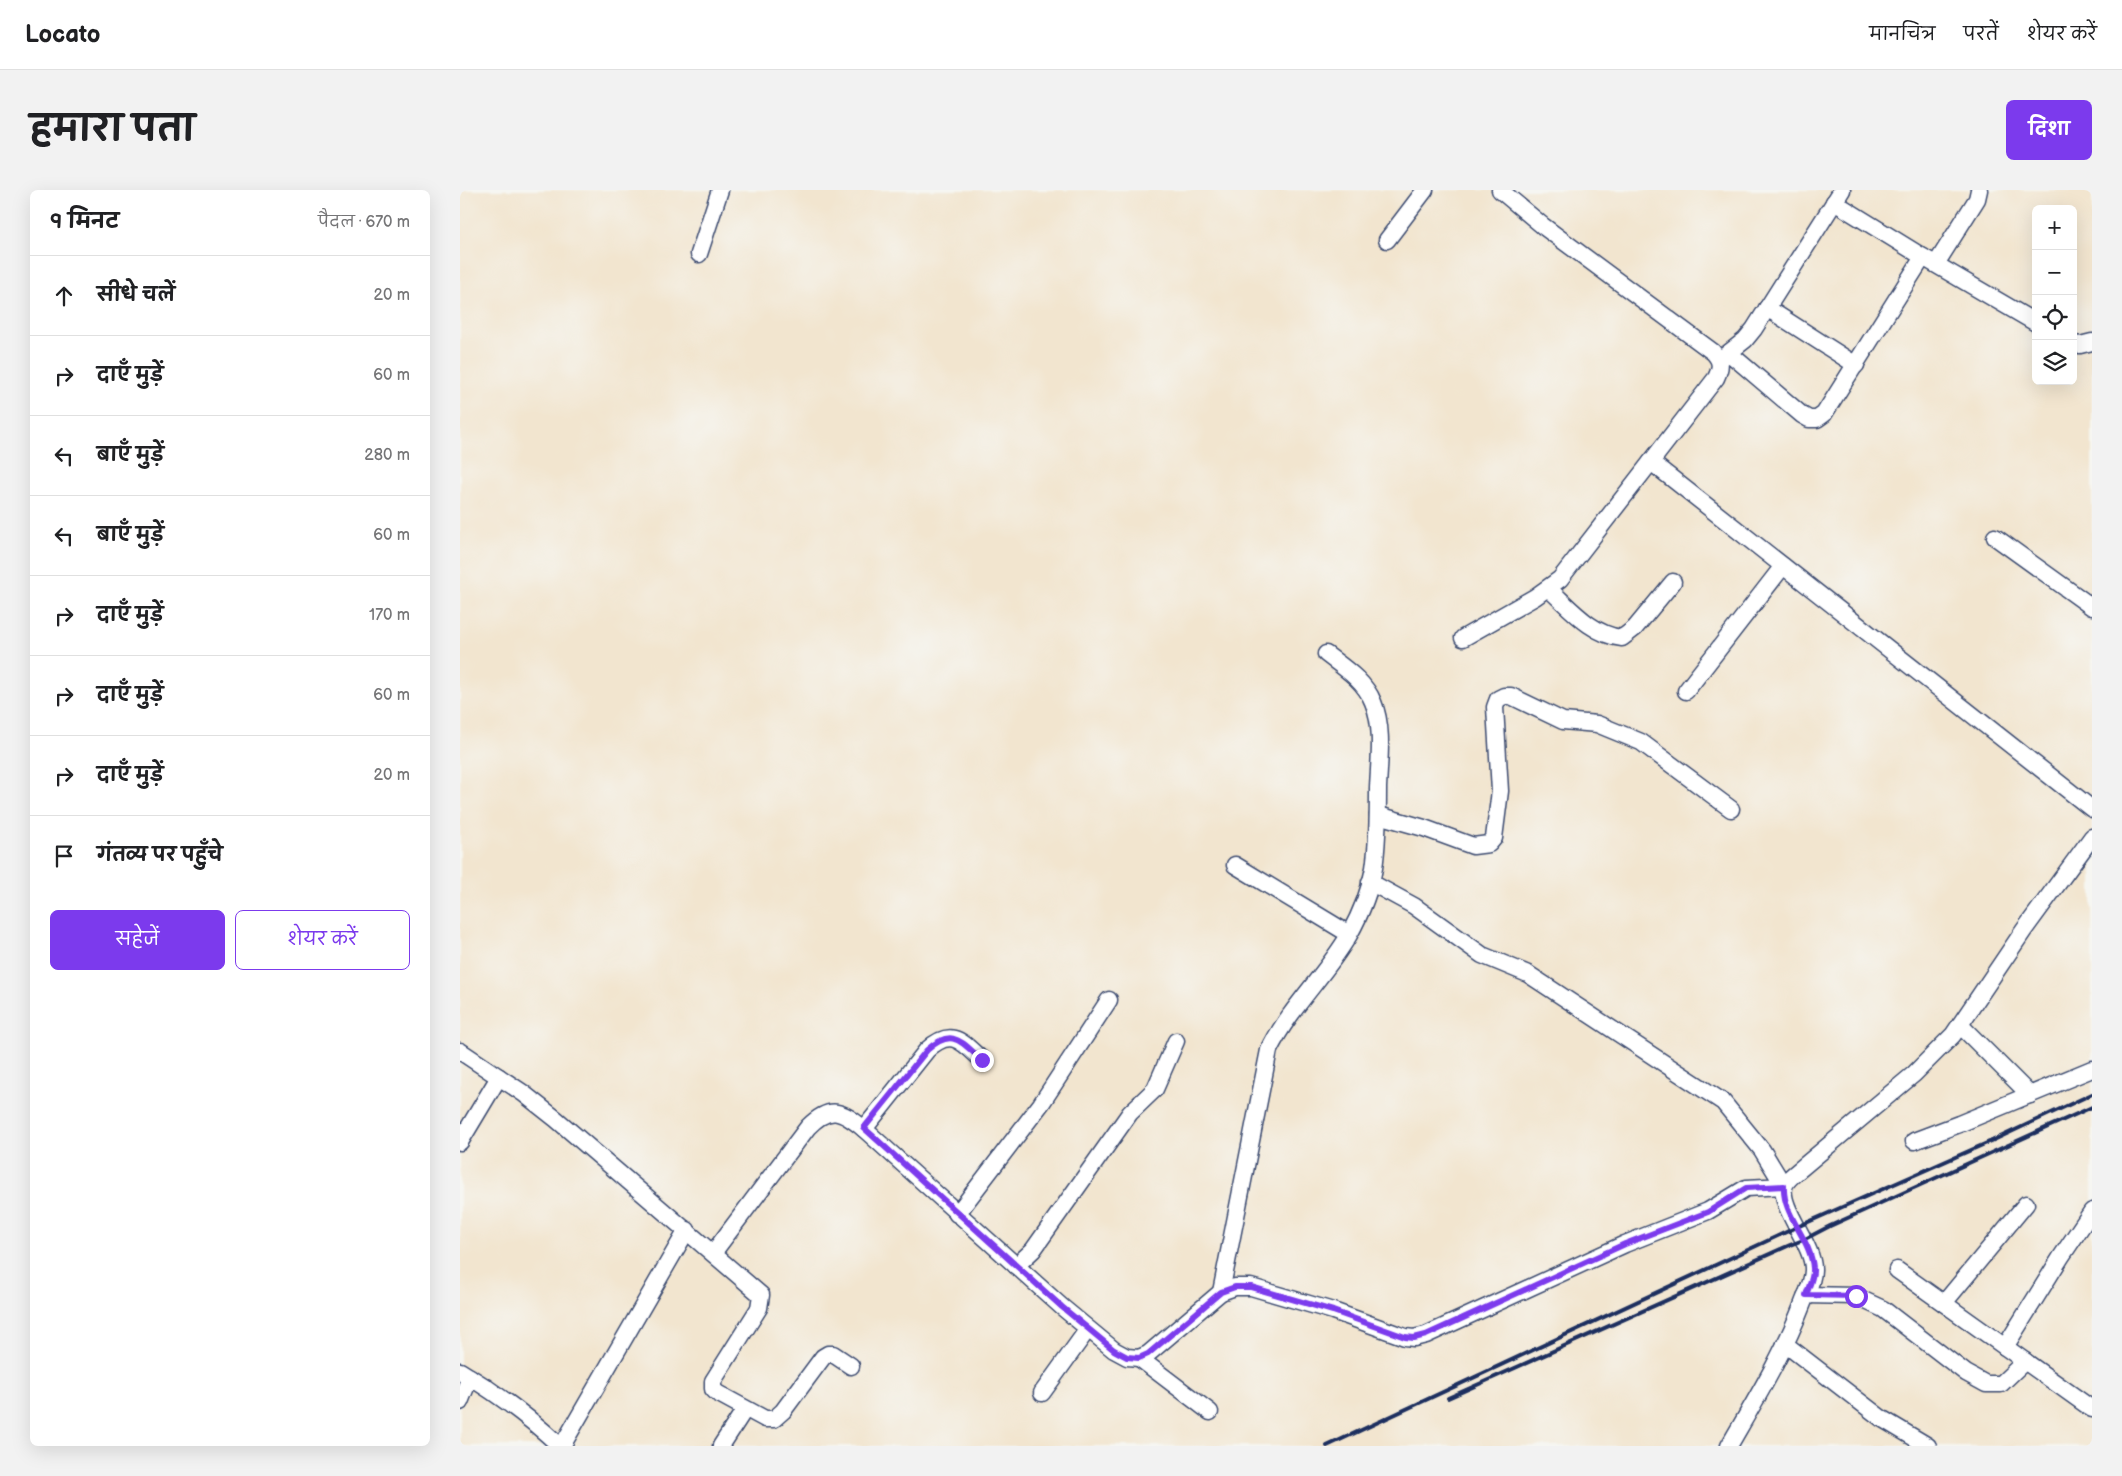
<!DOCTYPE html>
<html lang="hi">
<meta charset="utf-8">
<style>
:root{--surface:#fff;--page:#f2f2f2;--text:#202124;--muted:#757577;--line:#e0e0e0;--accent:#7c3aed}
body{margin:0;font-family:"Balsamiq Sans","Playpen Sans Deva",sans-serif;background:var(--page);color:var(--text)}
.controls{position:absolute;right:15px;top:15px;display:grid;overflow:hidden;border-radius:8px;box-shadow:0 5px 20px #0002}
.controls button{width:45px;height:45px;display:grid;place-items:center;padding:0;border:0;border-bottom:1px solid var(--line);background:var(--surface);color:var(--text);font:25px sans-serif}
.stop{position:absolute;width:15px;height:15px;margin:-11px;border:4px solid #7c3aed;border-radius:50%;background:#fff}
.stop.end{background:#7c3aed;border-color:#fff;box-shadow:0 1px 5px #0008}
.list{margin:0;padding:0;list-style:none}
h2{display:flex;justify-content:space-between;align-items:center;height:65px;margin:0;padding:0 20px;font-size:21px}
h2 small{font-size:16px;font-weight:400;color:var(--muted)}
.list li{display:grid;grid-template-columns:32px 1fr auto;gap:15px;align-items:center;box-sizing:border-box;height:80px;padding:0 20px;border-top:1px solid var(--line)}
.list b{display:block;font-size:19px;white-space:nowrap}
.list em{font-size:16px;font-style:normal;color:var(--muted)}
.actions{display:flex;gap:10px;padding:15px 20px}
.actions a{flex:1;padding:11px 0;border:1px solid var(--accent);border-radius:8px;text-align:center;font-size:18px;color:var(--accent)}
.actions .main{background:var(--accent);color:#fff}
.icon{flex:none;width:28px;height:28px;fill:none;stroke:currentColor;stroke-width:2;stroke-linecap:round;stroke-linejoin:round}
.map{position:relative;flex:none;width:1632px;height:1256px;overflow:hidden;border-radius:8px}
header{display:flex;align-items:center;gap:30px;box-sizing:border-box;height:70px;padding:0 25px;background:var(--surface);border-bottom:1px solid var(--line)}
header strong{font-size:24px}
nav{display:flex;gap:28px;margin-inline-start:auto;font-size:18px}
.intro{display:flex;align-items:center;justify-content:space-between;box-sizing:border-box;height:120px;padding:0 30px}
h1{margin:0;font-size:35px}
.button{padding:12px 22px;border-radius:8px;background:var(--accent);color:#fff;font-size:18px;font-weight:700}
main{display:flex;gap:30px;padding:0 30px}
aside{flex:1;background:var(--surface);border-radius:8px;box-shadow:0 5px 20px #0002}
.map>svg:first-child{display:block}
.lines{fill:none;stroke-linecap:round;stroke-linejoin:round}
.minor-casing{stroke:#3b4a6f;stroke-width:19}
.minor{stroke:#fff;stroke-width:16}
.rail{stroke:#1b2f5e;stroke-width:4}
.route{stroke:#7c3aed;stroke-width:6}
</style>
<header>
<strong>Locato</strong>
<nav><a>मानचित्र</a><a>परतें</a><a>शेयर करें</a></nav>
</header>
<div class="intro"><h1>हमारा पता</h1><a class="button">दिशा</a></div>
<main>
<aside>
<h2>9 मिनट<small>पैदल · 670 m</small></h2>
<ul class="list">
<li><svg class="icon" aria-label="ahead" viewBox="0 0 24 24"><path d="M12 20V5M6 11l6-6 6 6"/></svg><div><b>सीधे चलें</b></div><em>20 m</em></li>
<li><svg class="icon" aria-label="right" viewBox="0 0 24 24"><path d="M7 20v-9h11M14 6l5 5-5 5"/></svg><div><b>दाएँ मुड़ें</b></div><em>60 m</em></li>
<li><svg class="icon" aria-label="left" viewBox="0 0 24 24"><path d="M17 20v-9H6M10 6l-5 5 5 5"/></svg><div><b>बाएँ मुड़ें</b></div><em>280 m</em></li>
<li><svg class="icon" aria-label="left" viewBox="0 0 24 24"><path d="M17 20v-9H6M10 6l-5 5 5 5"/></svg><div><b>बाएँ मुड़ें</b></div><em>60 m</em></li>
<li><svg class="icon" aria-label="right" viewBox="0 0 24 24"><path d="M7 20v-9h11M14 6l5 5-5 5"/></svg><div><b>दाएँ मुड़ें</b></div><em>170 m</em></li>
<li><svg class="icon" aria-label="right" viewBox="0 0 24 24"><path d="M7 20v-9h11M14 6l5 5-5 5"/></svg><div><b>दाएँ मुड़ें</b></div><em>60 m</em></li>
<li><svg class="icon" aria-label="right" viewBox="0 0 24 24"><path d="M7 20v-9h11M14 6l5 5-5 5"/></svg><div><b>दाएँ मुड़ें</b></div><em>20 m</em></li>
<li><svg class="icon" aria-label="arrive" viewBox="0 0 24 24"><path d="M6 21V4h12l-3 4 3 4H6"/></svg><div><b>गंतव्य पर पहुँचे</b></div></li>
</ul>
<div class="actions"><a class="main">सहेजें</a><a>शेयर करें</a></div>
</aside>
<div class="map">
<svg width="1632" height="1256" viewBox="0 0 1632 1256">
<rect width="100%" height="100%" fill="#f6f6f2"/>
<filter id="ink" filterUnits="userSpaceOnUse"><feTurbulence type="fractalNoise" baseFrequency=".02" numOctaves="2"/><feDisplacementMap in="SourceGraphic" scale="10" xChannelSelector="R" yChannelSelector="G"/><feConvolveMatrix kernelMatrix="1 2 1 2 8 2 1 2 1" color-interpolation-filters="sRGB"/></filter>
<filter id="wash" filterUnits="userSpaceOnUse"><feTurbulence type="fractalNoise" baseFrequency=".0096" numOctaves="4" result="noise"/><feDisplacementMap in="SourceGraphic" scale="20" xChannelSelector="R" yChannelSelector="G"/><feGaussianBlur stdDeviation="1.12" result="paint"/><feColorMatrix in="noise" values="0 0 0 0 0 0 0 0 0 0 0 0 0 0 0 0 0 1.4 0 .05"/><feComposite in="paint" operator="in"/></filter>
<g filter="url(#wash)">
<rect width="100%" height="100%" fill="#f2e5cf"/>
</g>
<g filter="url(#ink)">
<g class="lines">
<!-- minor casing -->
<g class="minor-casing">
<g id="minor">
<polyline points="1374,12 1463,67"/>
<polyline points="927,50 965,0"/>
<polyline points="239,64 260,0"/>
<polyline points="1476,74 1517,9 1519,0"/>
<polyline points="1307,118 1396,175"/>
<polyline points="1613,154 1620,155 1632,152"/>
<polyline points="1269,163 1342,225 1349,229 1357,229 1364,224 1463,67 1576,133"/>
<polyline points="1262,168 1285,150 1294,139 1382,0"/>
<polyline points="1191,272 1632,619"/>
<polyline points="1535,347 1632,417"/>
<path d="M1089,399C1110,418 1132,445 1162,448L1175,438L1213,392"/>
<path d="M1003,448L1075,407L1100,389L1256,188C1261,177 1262,172 1253,162L1083,36L1040,0"/>
<polyline points="1226,501 1323,376"/>
<polyline points="918,625 964,638 1013,656 1029,654 1034,648 1040,601 1035,517 1038,509 1044,506 1051,506 1103,531 1137,534 1181,552 1271,619"/>
<polyline points="775,675 889,744"/>
<polyline points="1500,835 1570,905"/>
<polyline points="0,861 63,903 96,929 301,1105 299,1118 253,1191 253,1199 257,1203 305,1229 314,1229 323,1221 363,1167 368,1164 373,1164 391,1176"/>
<path d="M404,939L467,860C492,837 502,852 522,870"/>
<polyline points="1454,951 1499,934 1632,879"/>
<polyline points="0,952 39,887"/>
<polyline points="497,1024 581,914 649,810"/>
<path d="M253,1063L348,937C370,915 381,920 404,939L602,1117L654,1160L667,1167L679,1168L688,1164L761,1102L775,1097H791L873,1121L945,1147L954,1148L966,1145L1165,1054L1248,1021L1286,998L1324,996L1302,960L1263,912L1068,784L1022,765L954,716L910,692"/>
<polyline points="556,1076 573,1060 670,923 695,899 716,851"/>
<polyline points="1437,1080 1632,1219"/>
<path d="M761,1102L809,860C831,816 865,786 889,745C900,725 910,701 914,678C918,652 918,625 918,598C919,571 924,538 913,512C905,491 883,477 866,464"/>
<polyline points="1346,1105 1395,1106 1423,1119 1506,1183 1526,1194 1541,1194 1565,1171"/>
<polyline points="1484,1113 1566,1014"/>
<polyline points="1325,1154 1421,1228 1468,1256"/>
<polyline points="1545,1157 1601,1067 1632,1021"/>
<polyline points="679,1168 750,1222"/>
<path d="M0,1181C37,1203 69,1227 100,1256"/>
<polyline points="582,1203 628,1139"/>
<polyline points="0,1212 10,1187"/>
<polyline points="102,1256 227,1040"/>
<polyline points="261,1256 285,1219"/>
<path d="M1269,1256C1296,1209 1324,1163 1343,1113C1347,1103 1353,1091 1353,1080C1354,1056 1320,1019 1324,998C1325,991 1333,985 1338,981L1454,884L1493,845L1564,740L1632,647"/>
</g>
</g>
<!-- minor -->
<use href="#minor" class="minor"/>
<!-- rail -->
<g class="rail">
<polyline points="988,1208 1330,1055 1343,1050 1370,1036 1632,917"/>
<polyline points="867,1256 1337,1037 1536,949 1632,904"/>
</g>
</g>
</g>
<g class="lines" filter="url(#ink)">
<!-- route -->
<path class="route" d="M522,870C501,852 493,837 467,860L404,938L602,1117L654,1160L667,1167L679,1168L688,1164L761,1102L775,1097H791L873,1121L945,1147L954,1148L966,1145L1165,1054L1248,1022L1286,998L1324,996C1322,1025 1351,1049 1353,1078C1354,1087 1349,1096 1346,1105L1396,1106"/>
</g>
</svg>
<div class="controls">
<button>+</button>
<button>−</button>
<button><svg class="icon" aria-label="locate" viewBox="0 0 24 24"><circle cx="12" cy="12" r="6"/><path d="M12 2v4M12 18v4M2 12h4M18 12h4"/></svg></button>
<button><svg class="icon" aria-label="layers" viewBox="0 0 24 24"><path d="M12 4l9 5-9 5-9-5zM3 14l9 5 9-5"/></svg></button>
</div>
<div class="stop" style="left:1396px;top:1106px"></div>
<div class="stop end" style="left:522px;top:870px"></div>
</div>
</main>
